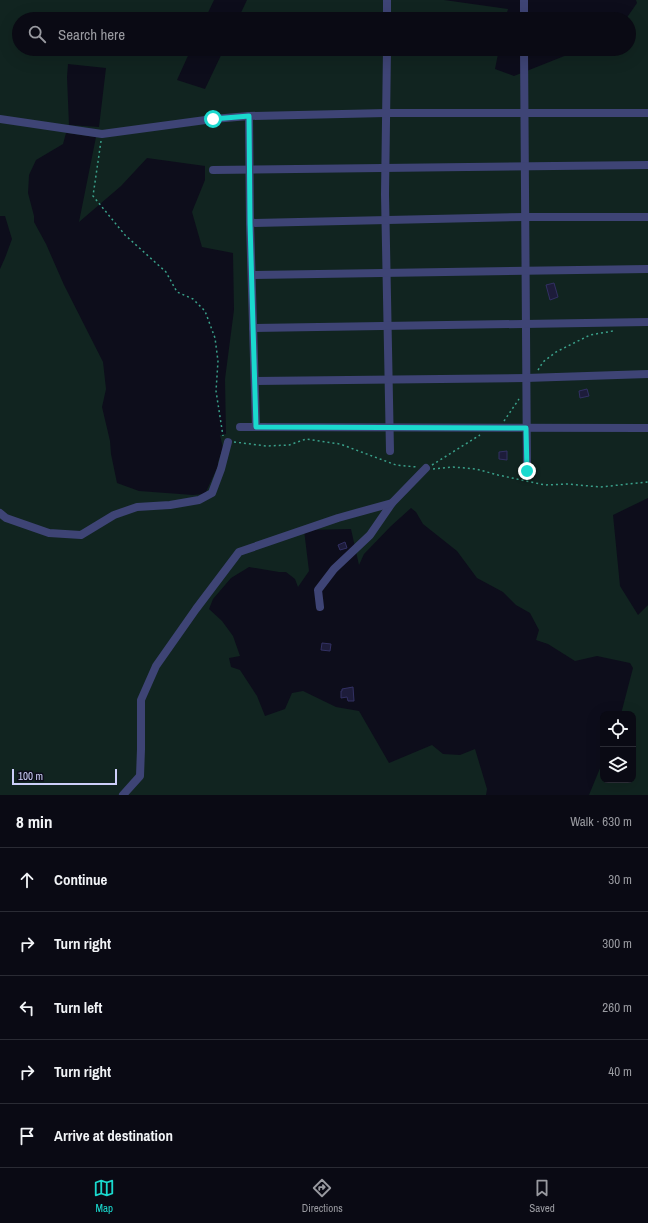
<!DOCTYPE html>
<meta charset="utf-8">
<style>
:root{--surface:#0a0a14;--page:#181822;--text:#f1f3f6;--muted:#999aa0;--line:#2a2b34;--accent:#1ad9ce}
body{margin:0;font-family:"Archivo Narrow",sans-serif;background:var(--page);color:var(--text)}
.controls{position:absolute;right:12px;bottom:12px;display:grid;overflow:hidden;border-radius:8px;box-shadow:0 4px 16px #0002}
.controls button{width:36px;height:36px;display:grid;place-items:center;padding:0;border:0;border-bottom:1px solid var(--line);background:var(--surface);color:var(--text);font:20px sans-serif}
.scale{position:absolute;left:12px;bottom:10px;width:105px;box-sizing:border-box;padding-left:4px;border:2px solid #cdcff9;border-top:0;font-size:11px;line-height:14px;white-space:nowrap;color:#cdcff9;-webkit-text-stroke:3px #0d0d1b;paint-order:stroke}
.stop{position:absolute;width:12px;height:12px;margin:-9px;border:3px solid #1ad9ce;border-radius:50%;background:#fff}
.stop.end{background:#1ad9ce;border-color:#fff;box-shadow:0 1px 4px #0008}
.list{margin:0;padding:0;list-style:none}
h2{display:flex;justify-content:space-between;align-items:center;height:52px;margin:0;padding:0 16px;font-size:17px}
h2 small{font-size:13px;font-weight:400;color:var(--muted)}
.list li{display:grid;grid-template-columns:26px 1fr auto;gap:12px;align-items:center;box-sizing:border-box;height:64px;padding:0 16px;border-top:1px solid var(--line)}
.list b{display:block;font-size:15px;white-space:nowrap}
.list em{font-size:13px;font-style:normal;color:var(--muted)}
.icon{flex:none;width:22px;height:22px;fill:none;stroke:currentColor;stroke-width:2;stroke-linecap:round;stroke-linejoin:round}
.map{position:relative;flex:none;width:648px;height:795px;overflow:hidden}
.search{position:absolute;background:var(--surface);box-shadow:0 4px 16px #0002;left:12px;right:12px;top:12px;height:44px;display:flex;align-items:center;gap:10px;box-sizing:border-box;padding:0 14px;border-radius:22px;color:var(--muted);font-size:15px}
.sheet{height:372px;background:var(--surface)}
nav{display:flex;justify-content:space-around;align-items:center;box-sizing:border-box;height:56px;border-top:1px solid var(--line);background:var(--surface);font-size:11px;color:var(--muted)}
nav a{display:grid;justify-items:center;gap:2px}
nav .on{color:var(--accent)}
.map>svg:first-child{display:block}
.green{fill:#112420;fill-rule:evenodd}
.building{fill:#1d1c3a;stroke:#323063}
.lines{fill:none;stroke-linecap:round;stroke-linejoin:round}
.path{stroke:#3aa08a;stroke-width:1.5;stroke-dasharray:2 3;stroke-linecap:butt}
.minor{stroke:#3e4475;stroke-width:8}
.route{stroke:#1ad9ce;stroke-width:5}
</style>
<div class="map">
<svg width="648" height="795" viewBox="0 0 648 795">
<rect width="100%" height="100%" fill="#0d0d1b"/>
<!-- green -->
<g class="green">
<path d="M0,0H214L205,19H19V49H191L177,80L205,89L224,49H499L495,69L514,76L582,49H629V19H626L637,3L636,0H648V498L613,515L620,586L638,615L648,605V795H589L603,761V780H633V714H621L633,668L630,663L597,656L575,661L548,644L536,640L539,630L530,613L516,605L503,592L477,578L457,551L423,524L416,512L411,508L391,526L364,554L359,565L351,529L304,530L309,571L298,587L295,579L286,572H279L249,567L231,578L213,599L209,609L222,621L233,636L240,656L229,658L231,667L240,670L257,696L265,716L285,709L292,693L303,691L336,707L359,711L389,763L432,745L443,754L460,755L475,749L487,789L486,795H0V269L5,258L12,239L5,216H0ZM68,64L106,68L99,127L69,125L67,77ZM66,133L96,137L79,222L121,186L147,158L205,166V180L192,212L202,247L233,253L234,310L225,379L226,434L220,435L223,448L218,462V466L205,494L193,495L139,491L117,483L111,454L110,441L102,407L106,389L103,362L64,285L46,244L34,222V216L28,193L29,175L36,160L63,144Z"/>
<polygon points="247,0 444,0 508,9 505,19 238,19"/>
</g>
<!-- building -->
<g class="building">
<polygon points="554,283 558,297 550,300 546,285"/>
<polygon points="587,389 589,396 580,398 579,391"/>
<polygon points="507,451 507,460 499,459 499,452"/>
<polygon points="345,542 347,548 340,550 338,545"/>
<polygon points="322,643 331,644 330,651 321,650"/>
<polygon points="353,687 354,701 348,701 347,697 341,698 341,691 342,691 342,689"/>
</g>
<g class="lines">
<!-- path -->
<g class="path">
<polyline points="101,141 93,196 125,235 166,272 177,292 193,299 205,311 215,338 218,361 216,391 223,436"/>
<polyline points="538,370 543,362 556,352 590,335 613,331"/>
<polyline points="504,421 519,399"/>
<polyline points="234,442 266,446 289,445 306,439 340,444 396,465 417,467"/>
<polyline points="432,465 480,435"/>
<polyline points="433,469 453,467 476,469 498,475 545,485 568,484 600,487 648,482"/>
</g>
<!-- minor -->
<g class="minor">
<polyline points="524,0 524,19"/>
<polyline points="387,19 387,0"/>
<polyline points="387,49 385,194 390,451"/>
<polyline points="524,49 527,471"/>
<polyline points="249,116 250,223 256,427"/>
<polyline points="0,119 102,134 213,119 249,116 386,113 648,113"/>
<polyline points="213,170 648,165"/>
<polyline points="250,223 525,217 648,217"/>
<polyline points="252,275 648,269"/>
<polyline points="253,328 648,322"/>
<polyline points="255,381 526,378 648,374"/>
<polyline points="240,427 648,428"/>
<polyline points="0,513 6,518 49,533 81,535 114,515 137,507 170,505 199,500 212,493 221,469 228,442"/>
<polyline points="320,607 318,590 334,569 370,535 392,503"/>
<polyline points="123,795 140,776 141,749 141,700 156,666 196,609 239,552 338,518 392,503 426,468"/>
</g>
</g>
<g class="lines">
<!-- route -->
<polyline class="route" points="213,119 249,116 250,223 256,427 526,428 527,471"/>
</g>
</svg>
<div class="controls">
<button><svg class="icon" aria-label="locate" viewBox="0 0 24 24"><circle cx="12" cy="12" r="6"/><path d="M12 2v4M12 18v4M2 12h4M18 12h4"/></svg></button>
<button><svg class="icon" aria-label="layers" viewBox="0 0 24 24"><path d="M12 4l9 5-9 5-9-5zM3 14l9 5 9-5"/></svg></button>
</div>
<div class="scale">100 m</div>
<div class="stop" style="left:213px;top:119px"></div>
<div class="stop end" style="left:527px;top:471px"></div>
<div class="search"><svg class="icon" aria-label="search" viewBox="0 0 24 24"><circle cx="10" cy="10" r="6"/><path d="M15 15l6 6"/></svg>Search here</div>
</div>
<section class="sheet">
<h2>8 min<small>Walk · 630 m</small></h2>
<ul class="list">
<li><svg class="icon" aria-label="ahead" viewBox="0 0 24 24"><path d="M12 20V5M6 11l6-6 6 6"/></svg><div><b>Continue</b></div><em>30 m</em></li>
<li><svg class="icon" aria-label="right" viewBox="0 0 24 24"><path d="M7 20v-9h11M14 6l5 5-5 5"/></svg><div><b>Turn right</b></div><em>300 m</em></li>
<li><svg class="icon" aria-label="left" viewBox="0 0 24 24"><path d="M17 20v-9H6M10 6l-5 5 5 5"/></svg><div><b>Turn left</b></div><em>260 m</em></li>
<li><svg class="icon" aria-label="right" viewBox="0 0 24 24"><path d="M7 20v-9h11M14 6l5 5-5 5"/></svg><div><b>Turn right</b></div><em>40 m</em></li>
<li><svg class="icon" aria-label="arrive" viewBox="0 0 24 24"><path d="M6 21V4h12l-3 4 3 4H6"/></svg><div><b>Arrive at destination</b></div></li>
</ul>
</section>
<nav>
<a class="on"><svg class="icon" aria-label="map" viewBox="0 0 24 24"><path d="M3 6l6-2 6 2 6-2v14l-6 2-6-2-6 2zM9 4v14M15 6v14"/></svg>Map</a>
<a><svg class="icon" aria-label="directions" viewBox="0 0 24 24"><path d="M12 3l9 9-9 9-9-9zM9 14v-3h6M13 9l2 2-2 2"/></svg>Directions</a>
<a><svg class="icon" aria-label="saved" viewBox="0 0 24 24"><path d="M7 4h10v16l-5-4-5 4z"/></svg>Saved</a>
</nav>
